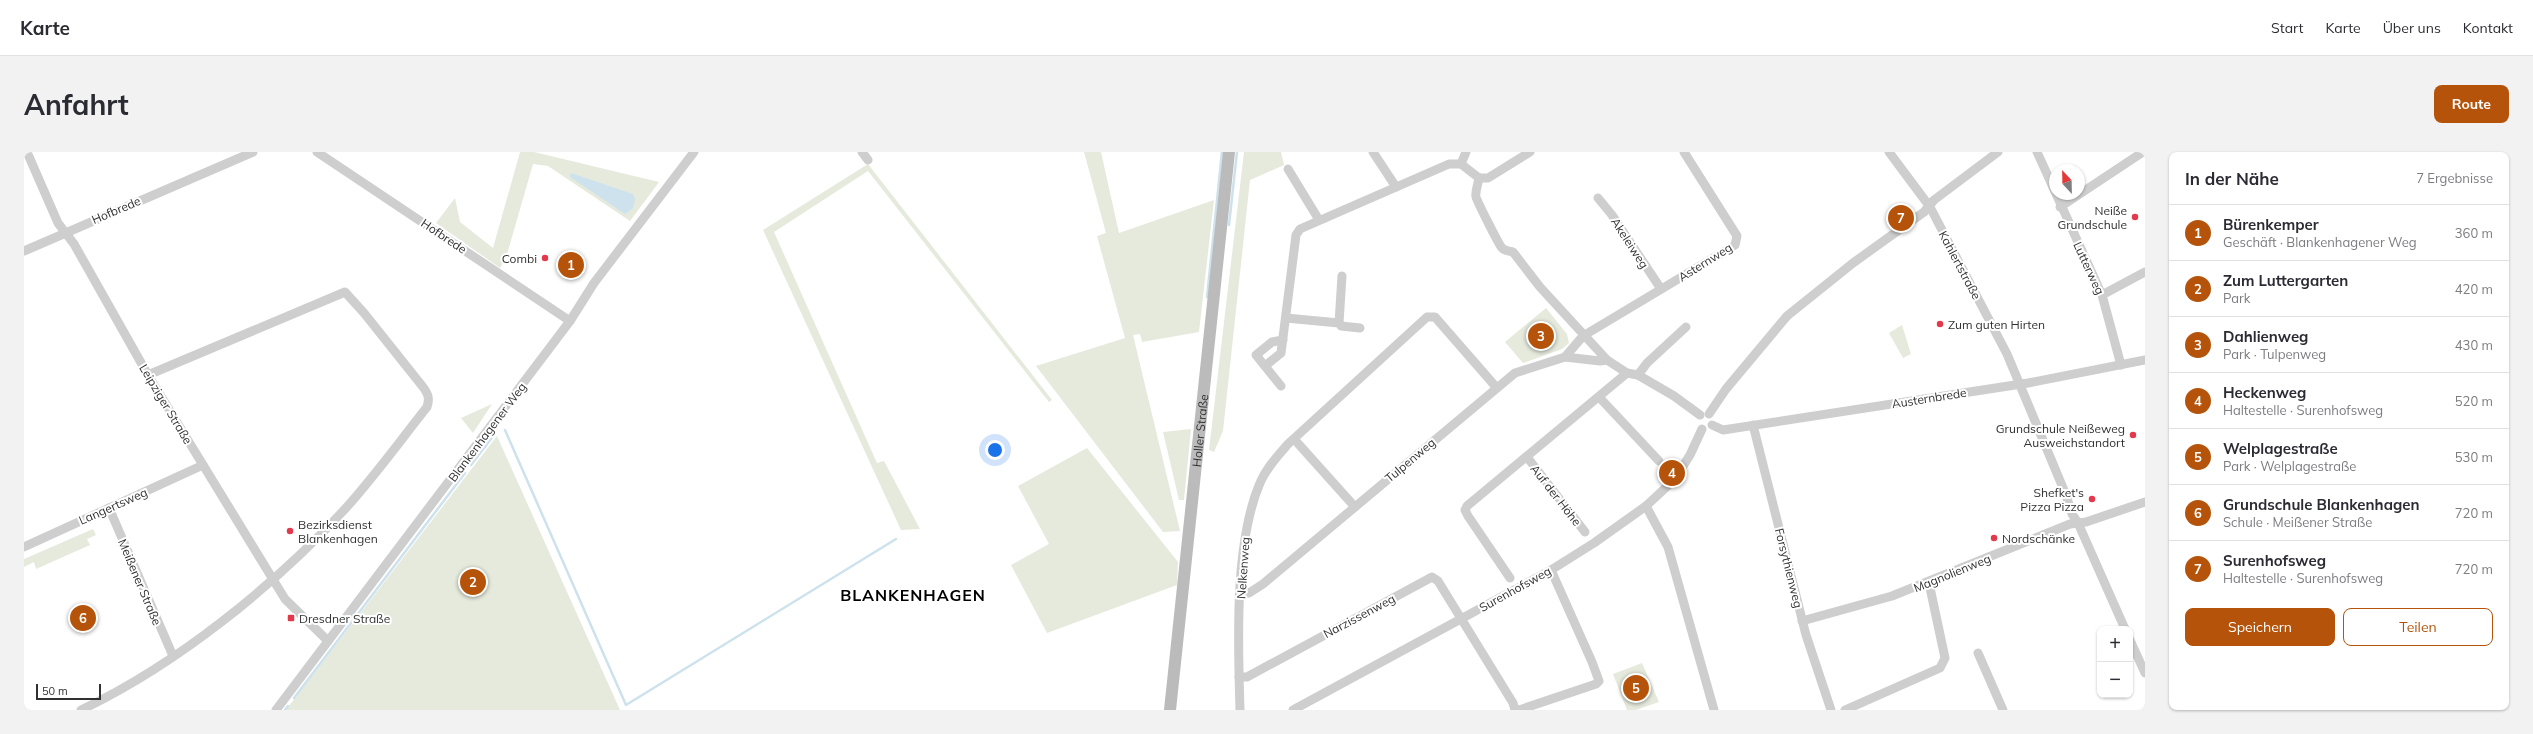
<!DOCTYPE html>
<html lang="de">
<meta charset="utf-8">
<style>
:root{--surface:#fff;--page:#f2f2f3;--text:#2b2b33;--muted:#7c7c81;--line:#e1e1e2;--accent:#b45309}
body{margin:0;font-family:Mulish,sans-serif;background:var(--page);color:var(--text)}
.controls{position:absolute;right:12px;bottom:12px;display:grid;overflow:hidden;border-radius:8px;box-shadow:0 1px 3px #0004}
.controls button{width:36px;height:36px;display:grid;place-items:center;padding:0;border:0;border-bottom:1px solid var(--line);background:var(--surface);color:var(--text);font:20px sans-serif}
.compass{position:absolute;left:2025px;top:12px;width:36px;height:36px;border-radius:50%;background:var(--surface);box-shadow:0 1px 3px #0004;rotate:338deg}
.scale{position:absolute;left:12px;bottom:10px;width:65px;box-sizing:border-box;padding-left:4px;border:2px solid #313131;border-top:0;font-size:11px;line-height:14px;white-space:nowrap;color:#313131;-webkit-text-stroke:3px #fff;paint-order:stroke}
.you{position:absolute;left:971px;top:298px;width:14px;height:14px;margin:-10px;border:3px solid #fff;border-radius:50%;background:#1a73e8;box-shadow:0 0 0 6px #1a73e833}
.badge{display:grid;place-items:center;width:26px;height:26px;border-radius:50%;background:var(--accent);color:#fff;font-size:13px;font-weight:700}
.pin{position:absolute;translate:-50% -50%;border:2px solid #fff;box-shadow:0 1px 4px #0006}
.list{margin:0;padding:0;list-style:none}
h2{display:flex;justify-content:space-between;align-items:center;height:52px;margin:0;padding:0 16px;font-size:17px}
h2 small{font-size:13px;font-weight:400;color:var(--muted)}
.list li{display:grid;grid-template-columns:26px 1fr auto;gap:12px;align-items:center;box-sizing:border-box;height:56px;padding:0 16px;border-top:1px solid var(--line)}
.list b{display:block;font-size:15px;white-space:nowrap}
.list p{margin:0;font-size:13px;white-space:nowrap;color:var(--muted)}
.list em{font-size:13px;font-style:normal;color:var(--muted)}
.actions{display:flex;gap:8px;padding:12px 16px}
.actions a{flex:1;padding:9px 0;border:1px solid var(--accent);border-radius:8px;text-align:center;font-size:14px;color:var(--accent)}
.actions .main{background:var(--accent);color:#fff}
.map{position:relative;flex:none;width:2121px;height:558px;overflow:hidden;border-radius:8px}
header{display:flex;align-items:center;gap:24px;box-sizing:border-box;height:56px;padding:0 20px;background:var(--surface);border-bottom:1px solid var(--line)}
header strong{font-size:19px}
nav{display:flex;gap:22px;margin-inline-start:auto;font-size:14px}
.intro{display:flex;align-items:center;justify-content:space-between;box-sizing:border-box;height:96px;padding:0 24px}
h1{margin:0;font-size:28px}
.button{padding:10px 18px;border-radius:8px;background:var(--accent);color:#fff;font-size:14px;font-weight:700}
main{display:flex;gap:24px;padding:0 24px}
aside{flex:1;background:var(--surface);border-radius:8px;box-shadow:0 1px 3px #0004}
.map>svg:first-child{display:block}
.green{fill:#e5eadd}
.water{fill:#cde2ec}
.lines{fill:none;stroke-linecap:round;stroke-linejoin:round}
.stream{stroke:#cde2ec;stroke-width:2.5}
.street{stroke:#cecece;stroke-width:9}
.secondary{stroke:#bbb;stroke-width:12}
.poi-dot{fill:#e2394d;stroke:#fff;stroke-width:1.5}
.labels{text-anchor:middle;dominant-baseline:central;stroke-width:4;stroke-linejoin:round;paint-order:stroke}
.street-label{font-size:12px;fill:#313131;stroke:#fff}
.poi-label{font-size:12px;fill:#313131;stroke:#fff;text-anchor:end}
.district-label{font-size:16px;font-weight:bold;letter-spacing:1px;fill:#000;stroke:#fff}
</style>
<header>
<strong>Karte</strong>
<nav><a>Start</a><a>Karte</a><a>Über uns</a><a>Kontakt</a></nav>
</header>
<div class="intro"><h1>Anfahrt</h1><a class="button">Route</a></div>
<main>
<div class="map">
<svg width="2121" height="558" viewBox="0 0 2121 558">
<rect width="100%" height="100%" fill="#fff"/>
<!-- green -->
<g class="green">
<polygon points="496,0 510,0 635,30 606,69 524,14 509,12 482,106 476,116 412,71 431,46 436,70 469,96"/>
<polygon points="1060,0 1077,0 1095,81 1190,48 1175,180 1118,190 1116,182 1109,183 1156,379 1139,380 1012,214 1101,186 1073,84 1082,81"/>
<polygon points="1220,0 1257,0 1260,13 1226,28 1199,279 1190,300 1185,298"/>
<polygon points="844,12 1028,248 1025,250 844,19 750,80 853,311 860,309 896,377 877,378 739,78"/>
<polygon points="1522,156 1543,182 1545,191 1538,197 1499,211 1481,190"/>
<polygon points="1878,173 1887,202 1879,206 1865,181"/>
<polygon points="468,252 449,281 437,266"/>
<polygon points="1167,277 1160,348 1155,348 1139,280"/>
<polygon points="473,284 596,558 262,558 271,546"/>
<polygon points="1063,296 1154,410 1153,433 1023,481 987,413 1025,392 994,334"/>
<polygon points="69,377 72,383 63,387 66,393 12,417 10,410 0,415 0,407"/>
<polygon points="1618,511 1635,550 1612,558 1603,558 1589,522"/>
</g>
<!-- water -->
<polygon class="water" points="547,21 609,42 611,47 609,56 601,62 546,25"/>
<g class="lines">
<!-- stream -->
<g class="stream">
<polyline points="1205,73 1213,0"/>
<polyline points="1183,145 1198,0"/>
<polyline points="481,278 602,553 872,387"/>
<polyline points="447,313 470,283"/>
<polyline points="270,546 441,321"/>
<polyline points="261,558 264,554"/>
</g>
<!-- street -->
<g class="street">
<polyline points="3,0 34,71 50,92 124,223 261,447 304,489"/>
<polyline points="293,0 546,169"/>
<polyline points="838,0 844,8"/>
<polyline points="1349,0 1372,35"/>
<polyline points="1865,0 1906,55 1983,202 2042,343 2048,362 2054,371 2101,477"/>
<polyline points="2013,0 2078,143 2097,213"/>
<polyline points="1437,12 1442,0"/>
<polyline points="1264,17 1295,68"/>
<polyline points="1455,26 1464,26 1506,0"/>
<polyline points="1574,46 1588,63 1637,137"/>
<polyline points="2036,55 2119,0"/>
<polyline points="0,99 229,0"/>
<polyline points="2078,143 2121,120"/>
<polyline points="1262,166 1315,171 1317,174 1336,176"/>
<polyline points="1315,171 1318,124"/>
<polyline points="1541,205 1576,209 1583,208"/>
<path d="M1241,214L1257,201L1272,83L1276,77L1425,12H1437L1455,26C1454,32 1451,40 1452,45C1453,49 1475,93 1478,96C1481,99 1485,99 1489,100L1516,135L1583,208L1603,221L1614,223L1650,244L1676,263"/>
<polyline points="1614,223 1623,211 1662,175"/>
<polyline points="1257,234 1232,203 1248,190 1259,188"/>
<polyline points="1575,245 1635,309"/>
<polyline points="1685,262 1702,237 1763,164 1829,111 1900,60 1910,48 1974,0"/>
<polyline points="1688,273 1699,278 2004,231 2121,208"/>
<polyline points="1729,273 1782,483 1807,558"/>
<polyline points="1270,287 1331,355"/>
<polyline points="1503,305 1561,380"/>
<polyline points="1622,354 1644,395 1690,558"/>
<polyline points="85,356 149,504"/>
<polyline points="0,395 179,313"/>
<polyline points="1486,426 1444,364 1441,358 1443,354 1603,221"/>
<polyline points="1217,442 1225,441 1239,432 1491,221 1541,205 1559,184 1711,93 1713,84 1660,0"/>
<polyline points="1778,469 1868,444 2046,372 2062,370 2121,350"/>
<polyline points="2106,488 2121,521"/>
<polyline points="1954,501 1979,558"/>
<polyline points="1215,525 1223,525 1408,425 1414,429 1489,551 1491,558"/>
<path d="M57,558C152,513 250,434 321,357C350,325 376,289 403,255C406,246 404,242 399,235L340,161L321,140L124,223"/>
<polyline points="252,558 546,169 570,131 670,0"/>
<path d="M1216,558C1214,491 1210,392 1236,331C1242,316 1254,304 1264,292L1403,165H1411L1472,235"/>
<polyline points="1269,558 1527,418 1570,391 1622,354 1650,328 1666,303 1678,277"/>
<polyline points="1495,558 1572,532 1575,529 1568,510 1527,418"/>
<polyline points="1821,558 1916,516 1921,506 1905,431"/>
</g>
<!-- secondary -->
<path class="secondary" id="s1" d="M1146,558L1205,0"/>
</g>
<!-- markers -->
<g class="poi-dot">
<circle cx="2111" cy="65" r="4"/>
<circle cx="521" cy="106" r="4"/>
<circle cx="1916" cy="172" r="4"/>
<circle cx="2109" cy="283" r="4"/>
<circle cx="2068" cy="347" r="4"/>
<circle cx="266" cy="379" r="4"/>
<circle cx="1970" cy="386" r="4"/>
<rect x="263" y="462" width="8" height="8" rx="2"/>
</g>
<g class="labels">
<!-- street labels -->
<g class="street-label">
<text transform="translate(92 58) rotate(-23)">Hofbrede</text>
<text transform="translate(420 84) rotate(34)">Hofbrede</text>
<text transform="translate(1606 91) rotate(57)">Akeleiweg</text>
<text transform="translate(1681 110) rotate(-32)">Asternweg</text>
<text transform="translate(1936 113) rotate(62)">Kahlertstraße</text>
<text transform="translate(2065 116) rotate(65)">Lutterweg</text>
<text transform="translate(1905 246) rotate(-9)">Austernbrede</text>
<text transform="translate(142 252) rotate(59)">Leipziger Straße</text>
<text stroke="none"><textPath href="#s1" startOffset="281">Holler Straße</textPath></text>
<text transform="translate(463 280) rotate(-53)">Blankenhagener Weg</text>
<text transform="translate(1386 308) rotate(-40)">Tulpenweg</text>
<text transform="translate(1532 343) rotate(52)">Auf der Höhe</text>
<text transform="translate(89 354) rotate(-24)">Langertsweg</text>
<text transform="translate(1219 416) rotate(-86)">Nelkenweg</text>
<text transform="translate(1765 416) rotate(76)">Forsythienweg</text>
<text transform="translate(1928 421) rotate(-22)">Magnolienweg</text>
<text transform="translate(116 430) rotate(67)">Meißener Straße</text>
<text transform="translate(1491 437) rotate(-29)">Surenhofsweg</text>
<text transform="translate(1335 464) rotate(-28)">Narzissenweg</text>
</g>
<!-- poi labels -->
<g class="poi-label">
<text x="2103" y="58">Neiße<tspan x="2103" dy="14">Grundschule</tspan></text>
<text x="513" y="106">Combi</text>
<text x="1924" y="172" text-anchor="start">Zum guten Hirten</text>
<text x="2101" y="276">Grundschule Neißeweg<tspan x="2101" dy="14">Ausweichstandort</tspan></text>
<text x="2060" y="340">Shefket's<tspan x="2060" dy="14">Pizza Pizza</tspan></text>
<text x="274" y="372" text-anchor="start">Bezirksdienst<tspan x="274" dy="14">Blankenhagen</tspan></text>
<text x="1978" y="386" text-anchor="start">Nordschänke</text>
<text x="275" y="466" text-anchor="start">Dresdner Straße</text>
</g>
<!-- district labels -->
<g class="district-label">
<text x="889" y="443">BLANKENHAGEN</text>
</g>
</g>
</svg>
<div class="controls">
<button>+</button>
<button>−</button>
</div>
<svg class="compass" viewBox="-18 -18 36 36"><path d="M0-13l5 13h-10z" fill="#e53935"/><path d="M0 13l5-13h-10z" fill="#7c7c81"/></svg>
<div class="scale">50 m</div>
<div class="you"></div>
<div class="pin badge" style="left:547px;top:113px">1</div>
<div class="pin badge" style="left:449px;top:430px">2</div>
<div class="pin badge" style="left:1517px;top:184px">3</div>
<div class="pin badge" style="left:1648px;top:321px">4</div>
<div class="pin badge" style="left:1612px;top:536px">5</div>
<div class="pin badge" style="left:59px;top:466px">6</div>
<div class="pin badge" style="left:1877px;top:66px">7</div>
</div>
<aside>
<h2>In der Nähe<small>7 Ergebnisse</small></h2>
<ul class="list">
<li><span class="badge">1</span><div><b>Bürenkemper</b><p>Geschäft · Blankenhagener Weg</p></div><em>360 m</em></li>
<li><span class="badge">2</span><div><b>Zum Luttergarten</b><p>Park</p></div><em>420 m</em></li>
<li><span class="badge">3</span><div><b>Dahlienweg</b><p>Park · Tulpenweg</p></div><em>430 m</em></li>
<li><span class="badge">4</span><div><b>Heckenweg</b><p>Haltestelle · Surenhofsweg</p></div><em>520 m</em></li>
<li><span class="badge">5</span><div><b>Welplagestraße</b><p>Park · Welplagestraße</p></div><em>530 m</em></li>
<li><span class="badge">6</span><div><b>Grundschule Blankenhagen</b><p>Schule · Meißener Straße</p></div><em>720 m</em></li>
<li><span class="badge">7</span><div><b>Surenhofsweg</b><p>Haltestelle · Surenhofsweg</p></div><em>720 m</em></li>
</ul>
<div class="actions"><a class="main">Speichern</a><a>Teilen</a></div>
</aside>
</main>
